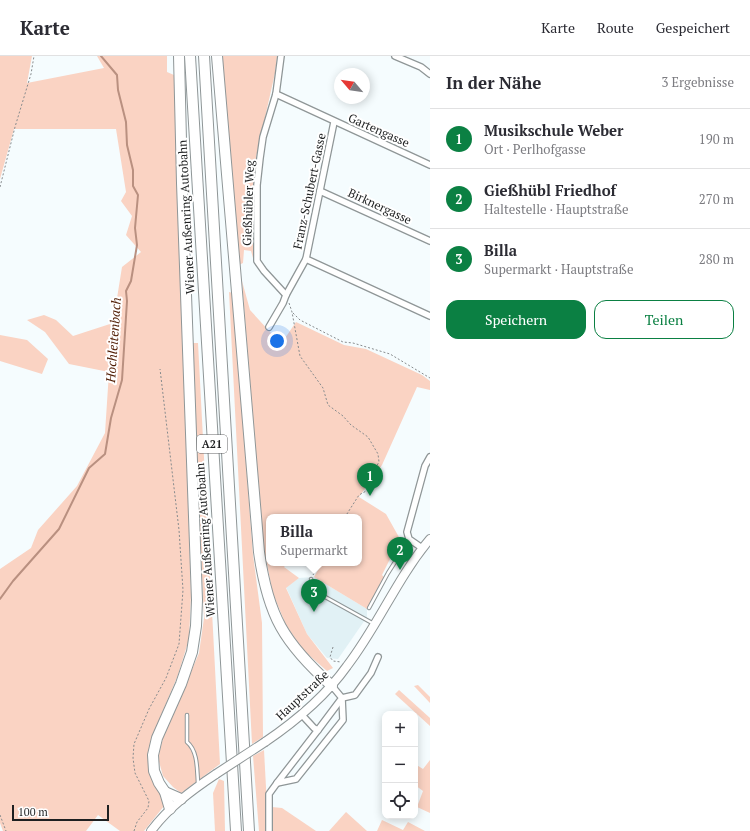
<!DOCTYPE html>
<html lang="de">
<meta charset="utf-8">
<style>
:root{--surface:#fff;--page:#f7f7f7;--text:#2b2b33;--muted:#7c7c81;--line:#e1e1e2;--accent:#0b8043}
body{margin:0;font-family:"PT Serif",serif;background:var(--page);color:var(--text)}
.controls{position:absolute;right:12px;bottom:12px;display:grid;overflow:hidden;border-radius:8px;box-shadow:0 2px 10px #0003}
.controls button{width:36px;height:36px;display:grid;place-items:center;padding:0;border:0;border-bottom:1px solid var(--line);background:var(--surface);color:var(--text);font:20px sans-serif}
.compass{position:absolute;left:334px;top:12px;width:36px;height:36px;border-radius:50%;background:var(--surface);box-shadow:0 2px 10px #0003;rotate:299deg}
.scale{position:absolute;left:12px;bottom:10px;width:97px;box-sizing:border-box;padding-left:4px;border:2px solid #1e2021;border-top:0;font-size:11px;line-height:14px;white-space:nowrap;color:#1e2021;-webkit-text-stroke:3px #fff;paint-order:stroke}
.you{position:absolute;left:277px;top:285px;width:14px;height:14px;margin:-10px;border:3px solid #fff;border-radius:50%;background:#1a73e8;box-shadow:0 0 0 6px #1a73e833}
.badge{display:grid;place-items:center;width:26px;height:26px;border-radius:50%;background:var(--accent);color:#fff;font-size:13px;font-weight:700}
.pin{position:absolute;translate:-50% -33px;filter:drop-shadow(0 1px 2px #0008)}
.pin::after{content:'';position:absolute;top:21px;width:14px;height:12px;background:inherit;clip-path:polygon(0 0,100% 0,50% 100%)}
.popup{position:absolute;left:266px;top:458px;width:96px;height:52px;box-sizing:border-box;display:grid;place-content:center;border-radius:8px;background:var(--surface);filter:drop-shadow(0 1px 3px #0005);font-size:13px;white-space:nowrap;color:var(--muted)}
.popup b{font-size:15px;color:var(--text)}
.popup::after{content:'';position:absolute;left:50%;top:100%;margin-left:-8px;border:8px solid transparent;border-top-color:var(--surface)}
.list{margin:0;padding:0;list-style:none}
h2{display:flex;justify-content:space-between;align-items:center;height:52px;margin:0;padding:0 16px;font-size:17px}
h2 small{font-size:13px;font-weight:400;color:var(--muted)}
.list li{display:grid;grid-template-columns:26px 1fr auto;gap:12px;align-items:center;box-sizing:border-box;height:60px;padding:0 16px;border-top:1px solid var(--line)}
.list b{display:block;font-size:15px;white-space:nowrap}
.list p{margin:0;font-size:13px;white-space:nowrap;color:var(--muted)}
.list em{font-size:13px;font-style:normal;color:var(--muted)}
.actions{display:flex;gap:8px;padding:12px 16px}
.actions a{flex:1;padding:9px 0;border:1px solid var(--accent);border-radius:12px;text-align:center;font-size:14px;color:var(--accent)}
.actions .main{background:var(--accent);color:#fff}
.icon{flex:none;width:22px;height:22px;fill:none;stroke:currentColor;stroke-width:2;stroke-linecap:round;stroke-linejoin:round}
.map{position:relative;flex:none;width:430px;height:775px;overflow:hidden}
header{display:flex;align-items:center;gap:24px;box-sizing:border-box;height:56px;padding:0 20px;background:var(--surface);border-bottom:1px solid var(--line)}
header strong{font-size:19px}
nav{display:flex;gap:22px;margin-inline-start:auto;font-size:14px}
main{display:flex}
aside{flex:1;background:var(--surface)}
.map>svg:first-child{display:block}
.built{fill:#e1f1f5}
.green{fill:#fad3c3}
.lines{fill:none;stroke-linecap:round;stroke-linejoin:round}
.stream{stroke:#b99080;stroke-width:2}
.lane-casing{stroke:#8f9697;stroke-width:4.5}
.street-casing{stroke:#8f9697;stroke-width:8}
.secondary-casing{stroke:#8f9697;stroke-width:10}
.highway-casing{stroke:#8f9697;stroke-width:12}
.path{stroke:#878b8d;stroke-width:1;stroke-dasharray:2 2;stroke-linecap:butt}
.lane{stroke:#fff;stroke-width:2.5}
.street{stroke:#fff;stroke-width:5.5}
.secondary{stroke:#fff;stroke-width:8}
.highway{stroke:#fff;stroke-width:10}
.secondary-bridge-casing{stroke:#8f9697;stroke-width:10;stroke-linecap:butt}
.secondary-bridge{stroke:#fff;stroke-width:8}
.labels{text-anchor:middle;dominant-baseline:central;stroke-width:4;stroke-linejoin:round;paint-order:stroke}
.shield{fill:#fff;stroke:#626364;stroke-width:1}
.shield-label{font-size:11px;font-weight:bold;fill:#1e2021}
.street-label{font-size:12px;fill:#1e2021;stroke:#fff}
.water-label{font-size:13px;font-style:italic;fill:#511e05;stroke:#fff}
</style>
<header>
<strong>Karte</strong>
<nav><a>Karte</a><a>Route</a><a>Gespeichert</a></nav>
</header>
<main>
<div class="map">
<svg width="430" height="775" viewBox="0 0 430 775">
<rect width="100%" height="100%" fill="#f5fcfe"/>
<!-- built -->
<polygon class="built" points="314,521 367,553 367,561 338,603 327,602 307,578 286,531 299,522"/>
<!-- green -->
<g class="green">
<polygon points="0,0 32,0 27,27 104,12 97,0 167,0 167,16 174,19 184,311 191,540 189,583 178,619 154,676 148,699 164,750 144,775 120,775 98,759 86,775 3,775 0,767 0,513 31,492 38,474 77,430 105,377 109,316 69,308 45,276 27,264 44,259 56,264 73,280 113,267 122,211 141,196 126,179 132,160 121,145 126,136 116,73 14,73 0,123"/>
<polygon points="220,0 277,0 275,17 255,106 255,209 251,195 244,194 243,207 239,209"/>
<polygon points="242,225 250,254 281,288 296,266 344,289 366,293 422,319 430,325 430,334 417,331 382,409 359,441 386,458 400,483 382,519 384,521 367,553 314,521 322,507 359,507 359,461 269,461 269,507 287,507 284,511 299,522 286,532 307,578 333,612 327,615 303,594 286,569 273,538 263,489"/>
<polygon points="229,236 233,237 253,499 262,567 263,681 252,688"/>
<polygon points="0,279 27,284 48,303 42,318 0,305"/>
<polygon points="191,287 198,287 220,708 181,737 173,731 163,720 158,702 163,682 199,597 204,562"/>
<polygon points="418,629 430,641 430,647 414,630"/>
<polygon points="399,634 430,662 430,670 395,638"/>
<polygon points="264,694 267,750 267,775 259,775 253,700"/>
<polygon points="430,704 430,757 417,751 423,735 415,729 415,708 423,713"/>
<polygon points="219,723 224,725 225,775 215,775 213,737"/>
<polygon points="272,751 282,752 316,775 272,775"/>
<polygon points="346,756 367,775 329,775"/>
<polygon points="382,764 403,774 408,766 425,775 377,775"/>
</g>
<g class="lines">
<!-- stream -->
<polyline class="stream" points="0,543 13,525 59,473 89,412 105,398 111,362 122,324 127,245 126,235 131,225 137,189 135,172 138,139 133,130 133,114 127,89 126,66 118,34 117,19 101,0"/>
<!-- lane casing -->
<g class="lane-casing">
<g id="lane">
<polyline points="311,523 318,537 374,568"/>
<polyline points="369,552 388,517 409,484"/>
<path d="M187,659V686C198,695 197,714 198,727"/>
</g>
</g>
<!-- street casing -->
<g class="street-casing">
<g id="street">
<polyline points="281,0 276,38 263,81 260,102 257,129 257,205 264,215 286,239"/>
<polyline points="395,0 421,11 430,18"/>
<polyline points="276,38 430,109"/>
<polyline points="320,135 430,185"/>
<polyline points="306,203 430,260"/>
<polyline points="269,271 283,247 286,239 306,203 334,66"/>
<polyline points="422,492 409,483 407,476 425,410 430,401"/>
<polyline points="302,659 314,672 318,674 342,642 332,630"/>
<polyline points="318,674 277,727 296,723 343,664 342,642 355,639 371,617 378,601"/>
<polyline points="269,775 269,738 277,727"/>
</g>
</g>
<!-- secondary casing -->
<g class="secondary-casing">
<g id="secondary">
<path d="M265,686C296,665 325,641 347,610C378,570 397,522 430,483"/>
<path d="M151,775C169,751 192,734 216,718"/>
</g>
</g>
<!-- highway casing -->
<g class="highway-casing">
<g id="highway">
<polyline points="190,0 236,775"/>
<polyline points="204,0 249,775"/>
<path d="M217,0L259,496C268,560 284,587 332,630"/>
<polyline points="165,736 181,743"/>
<polyline points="170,753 165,736 159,727 154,715 153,699 157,682 181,628 192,596 196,570 197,544 182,127 179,0"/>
</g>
</g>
<!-- path -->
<g class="path">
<polyline points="0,131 15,71 31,18 34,0"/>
<polyline points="289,247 292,256 300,300 323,332 328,349 343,360 351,369 368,381 378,398 379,406 372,418 375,430 359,439 345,461"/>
<polyline points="293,257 300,264 343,286 353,287 390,298 430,322"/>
<polyline points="313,519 320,507"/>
<polyline points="333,591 330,601 333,605 341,606"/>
<polyline points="0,759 6,775"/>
<polyline points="134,775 137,766 148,752 149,745 135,717 133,702 134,688 149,653 166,622 179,588 183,534 179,474 160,313"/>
</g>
<!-- lane -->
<use href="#lane" class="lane"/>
<!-- street -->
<use href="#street" class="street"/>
<!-- secondary -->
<use href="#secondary" class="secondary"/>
<!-- highway -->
<use href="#highway" class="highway"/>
<!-- secondary-bridge casing -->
<g class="secondary-bridge-casing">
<polyline id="secondary-bridge" points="216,718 265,686"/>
</g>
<!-- secondary-bridge -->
<use href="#secondary-bridge" class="secondary-bridge"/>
</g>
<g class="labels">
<!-- shield labels -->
<rect class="shield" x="197" y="379" width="30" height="18" rx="3"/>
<g class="shield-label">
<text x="212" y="388">A21</text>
</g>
<!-- street labels -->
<g class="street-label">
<text transform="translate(379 74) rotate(24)">Gartengasse</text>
<text transform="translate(309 135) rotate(-78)">Franz-Schubert-Gasse</text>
<text transform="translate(248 147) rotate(-88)">Gießhübler Weg</text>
<text transform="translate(380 150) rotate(25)">Birknergasse</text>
<text transform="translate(186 161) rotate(-93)">Wiener Außenring Autobahn</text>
<text transform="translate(205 484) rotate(-94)">Wiener Außenring Autobahn</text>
<text transform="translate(302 639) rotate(-43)">Hauptstraße</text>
</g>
<!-- water labels -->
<g class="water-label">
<text transform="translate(113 284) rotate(-86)">Hochleitenbach</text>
</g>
</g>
</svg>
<div class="controls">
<button>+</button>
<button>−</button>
<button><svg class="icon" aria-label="locate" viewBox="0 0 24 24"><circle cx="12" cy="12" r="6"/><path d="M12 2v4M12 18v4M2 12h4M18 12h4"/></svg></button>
</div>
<svg class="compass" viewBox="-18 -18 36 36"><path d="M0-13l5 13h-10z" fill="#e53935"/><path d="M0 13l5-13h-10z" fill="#7c7c81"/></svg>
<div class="scale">100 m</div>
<div class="you"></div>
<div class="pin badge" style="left:370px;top:440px">1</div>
<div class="pin badge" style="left:400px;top:514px">2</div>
<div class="pin badge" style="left:314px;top:556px">3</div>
<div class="popup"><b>Billa</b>Supermarkt</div>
</div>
<aside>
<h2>In der Nähe<small>3 Ergebnisse</small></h2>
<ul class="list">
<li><span class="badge">1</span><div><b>Musikschule Weber</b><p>Ort · Perlhofgasse</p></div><em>190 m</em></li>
<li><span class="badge">2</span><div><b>Gießhübl Friedhof</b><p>Haltestelle · Hauptstraße</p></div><em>270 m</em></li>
<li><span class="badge">3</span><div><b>Billa</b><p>Supermarkt · Hauptstraße</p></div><em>280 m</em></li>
</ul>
<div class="actions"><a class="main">Speichern</a><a>Teilen</a></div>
</aside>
</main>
